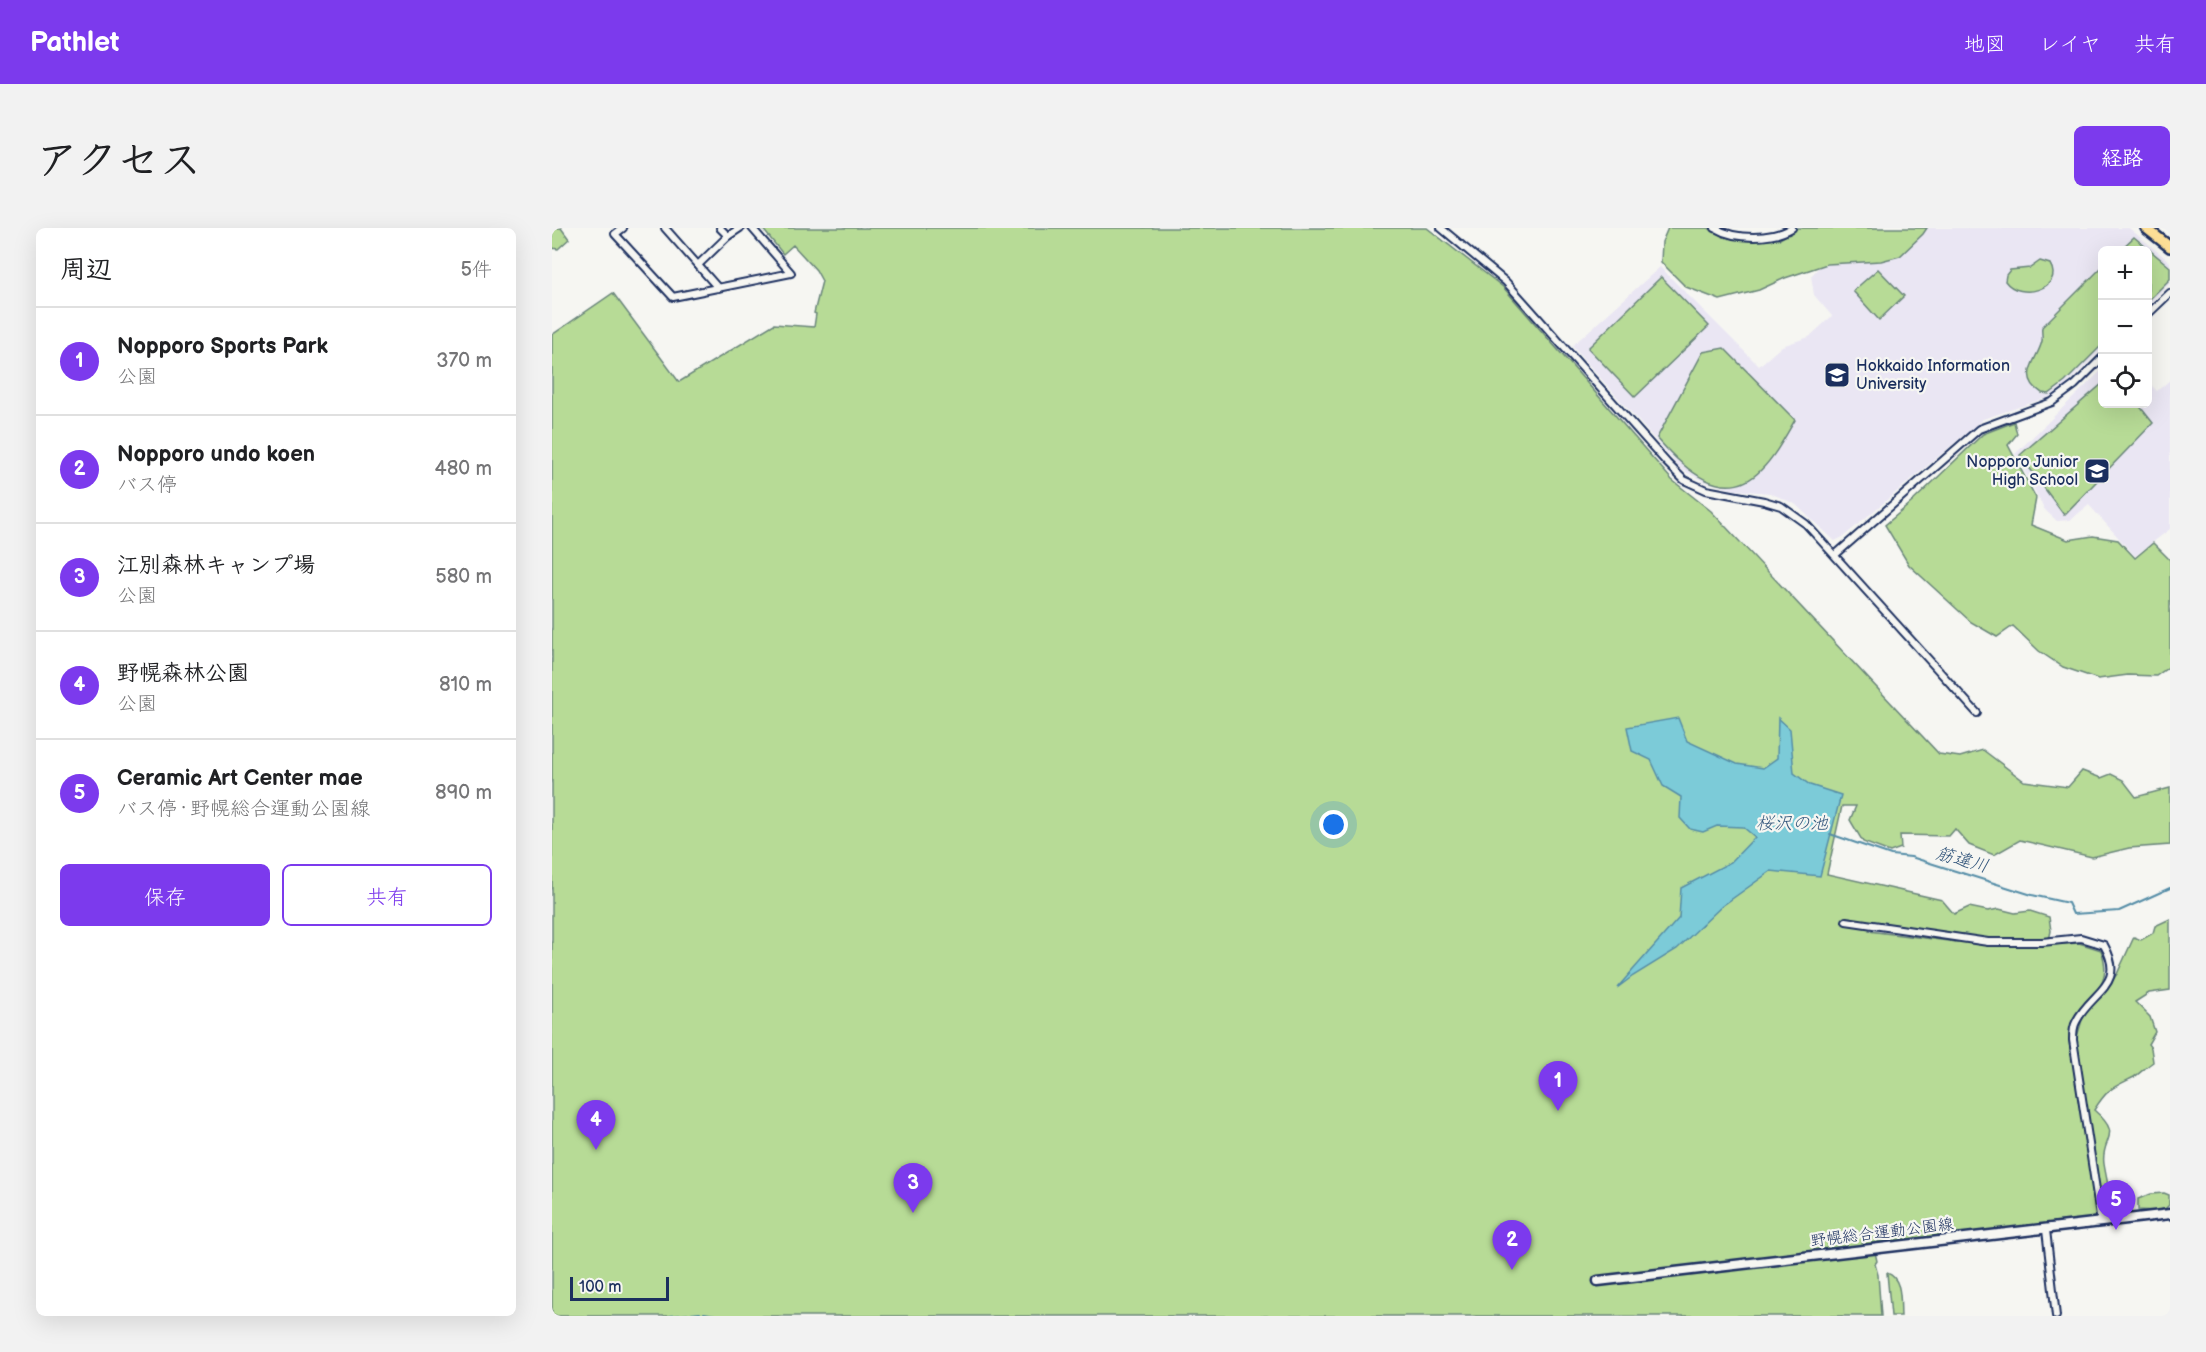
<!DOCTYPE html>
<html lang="ja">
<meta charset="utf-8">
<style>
:root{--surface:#fff;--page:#f2f2f2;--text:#202124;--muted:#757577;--line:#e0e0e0;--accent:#7c3aed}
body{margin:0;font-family:"Balsamiq Sans","Klee One",sans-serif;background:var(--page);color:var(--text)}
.controls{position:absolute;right:18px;top:18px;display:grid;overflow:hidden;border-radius:9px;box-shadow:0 6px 24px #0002}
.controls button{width:54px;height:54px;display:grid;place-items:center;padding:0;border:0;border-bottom:2px solid var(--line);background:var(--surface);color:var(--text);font:30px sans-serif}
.scale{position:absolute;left:18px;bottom:15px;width:99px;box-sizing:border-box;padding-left:6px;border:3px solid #1b2f5e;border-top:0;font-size:16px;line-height:21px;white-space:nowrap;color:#1b2f5e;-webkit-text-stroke:4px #f6f6f2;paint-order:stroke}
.you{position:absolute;left:782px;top:597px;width:21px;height:21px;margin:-15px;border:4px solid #fff;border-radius:50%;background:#1a73e8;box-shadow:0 0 0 9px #1a73e833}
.badge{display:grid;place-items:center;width:39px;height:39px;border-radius:50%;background:var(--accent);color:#fff;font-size:20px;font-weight:700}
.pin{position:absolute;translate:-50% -50px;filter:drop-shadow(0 2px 3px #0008)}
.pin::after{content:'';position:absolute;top:32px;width:21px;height:18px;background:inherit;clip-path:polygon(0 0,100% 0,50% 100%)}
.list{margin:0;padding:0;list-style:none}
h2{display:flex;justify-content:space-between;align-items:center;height:78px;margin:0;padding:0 24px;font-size:26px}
h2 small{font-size:20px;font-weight:400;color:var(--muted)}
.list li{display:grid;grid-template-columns:39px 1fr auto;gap:18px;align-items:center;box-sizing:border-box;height:108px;padding:0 24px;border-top:2px solid var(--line)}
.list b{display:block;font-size:22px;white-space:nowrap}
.list p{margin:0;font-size:20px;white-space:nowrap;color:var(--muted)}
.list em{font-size:20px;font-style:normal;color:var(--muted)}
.actions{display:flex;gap:12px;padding:18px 24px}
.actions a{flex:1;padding:14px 0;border:2px solid var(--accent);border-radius:9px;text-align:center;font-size:21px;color:var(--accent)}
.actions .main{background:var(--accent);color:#fff}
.icon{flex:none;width:33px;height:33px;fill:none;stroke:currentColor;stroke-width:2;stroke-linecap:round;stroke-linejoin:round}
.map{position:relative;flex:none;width:1618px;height:1088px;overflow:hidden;border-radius:9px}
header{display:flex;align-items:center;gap:36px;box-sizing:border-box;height:84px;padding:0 30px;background:var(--accent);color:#fff}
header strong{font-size:28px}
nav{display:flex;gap:33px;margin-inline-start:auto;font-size:21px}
.intro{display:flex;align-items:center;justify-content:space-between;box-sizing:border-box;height:144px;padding:0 36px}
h1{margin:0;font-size:42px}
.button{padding:15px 27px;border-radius:9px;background:var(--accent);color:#fff;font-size:21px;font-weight:700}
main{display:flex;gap:36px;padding:0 36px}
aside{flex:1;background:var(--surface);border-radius:9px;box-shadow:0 6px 24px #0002}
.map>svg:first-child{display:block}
.built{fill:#eae6f3}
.green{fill:#b7db96;stroke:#69857a;stroke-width:1.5;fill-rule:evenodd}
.water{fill:#7ccbd8;stroke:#558da7;stroke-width:1.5}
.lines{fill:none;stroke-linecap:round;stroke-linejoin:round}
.stream{stroke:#558da7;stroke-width:2}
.minor-casing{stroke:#1b2f5e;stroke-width:10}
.secondary-casing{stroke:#1b2f5e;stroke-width:13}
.primary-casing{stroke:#1b2f5e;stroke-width:14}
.minor{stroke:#f6f6f2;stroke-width:6}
.secondary{stroke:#f6f6f2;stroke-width:8}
.primary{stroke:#fdde96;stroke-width:9}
.labels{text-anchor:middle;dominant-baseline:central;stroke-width:4.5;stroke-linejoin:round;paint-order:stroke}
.poi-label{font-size:16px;fill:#1b2f5e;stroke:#f6f6f2;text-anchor:start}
.street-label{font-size:16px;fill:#1b2f5e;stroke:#f6f6f2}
.water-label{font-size:18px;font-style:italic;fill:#33567c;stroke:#f6f6f2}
</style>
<header>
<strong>Pathlet</strong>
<nav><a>地図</a><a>レイヤ</a><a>共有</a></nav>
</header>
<div class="intro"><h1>アクセス</h1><a class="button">経路</a></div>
<main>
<aside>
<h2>周辺<small>5件</small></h2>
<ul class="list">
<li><span class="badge">1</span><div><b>Nopporo Sports Park</b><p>公園</p></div><em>370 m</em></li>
<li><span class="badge">2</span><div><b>Nopporo undo koen</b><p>バス停</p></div><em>480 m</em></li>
<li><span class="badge">3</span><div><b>江別森林キャンプ場</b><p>公園</p></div><em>580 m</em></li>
<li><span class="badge">4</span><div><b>野幌森林公園</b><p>公園</p></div><em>810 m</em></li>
<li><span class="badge">5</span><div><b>Ceramic Art Center mae</b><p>バス停 · 野幌総合運動公園線</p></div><em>890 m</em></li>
</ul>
<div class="actions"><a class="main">保存</a><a>共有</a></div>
</aside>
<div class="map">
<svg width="1618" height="1088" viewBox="0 0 1618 1088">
<rect width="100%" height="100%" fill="#f6f6f2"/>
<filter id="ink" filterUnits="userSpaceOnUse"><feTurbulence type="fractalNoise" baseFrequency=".0167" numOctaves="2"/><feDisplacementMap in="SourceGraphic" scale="12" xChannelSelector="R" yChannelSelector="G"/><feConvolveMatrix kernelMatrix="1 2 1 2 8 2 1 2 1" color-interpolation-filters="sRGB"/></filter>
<g filter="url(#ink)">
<!-- built -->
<g class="built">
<polygon points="1271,0 1577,0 1618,34 1618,55 1596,77 1596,22 1550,22 1550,121 1514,157 1497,169 1431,191 1291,309 1283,313 1243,276 1218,265 1183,262 1153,254 1130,242 1020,118 1108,39 1207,138 1230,118 1257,109 1280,88 1262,67 1259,48 1279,26"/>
<polygon points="1550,142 1550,176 1596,176 1596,154 1605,163 1618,152 1618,301 1583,328 1537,277 1518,292 1505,293 1493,282 1463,226"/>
</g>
<!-- green -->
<g class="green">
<polygon points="0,0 9,0 17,11 6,21 0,20"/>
<path d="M210,0H875L951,59L1120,252L1159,283L1387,526L1408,529L1431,522L1472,553L1516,559L1530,543L1549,550L1559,546L1571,552L1584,569L1618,560V617L1577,620L1540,629L1468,612L1442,627L1417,617L1403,601L1397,608L1348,607L1349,620L1338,624L1311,614L1298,592L1304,578H1290L1275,646L1390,672L1402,686L1417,679L1436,683L1447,681L1463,685L1478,683L1497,689L1499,703L1496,717L1527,715L1549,722C1566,769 1521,768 1517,806C1516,816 1520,829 1522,839L1524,812L1533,782L1549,767L1565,746L1582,709L1589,712L1601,705L1603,698L1618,691V762L1597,765L1583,774L1598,789L1603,804L1596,816L1599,820L1601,834C1595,838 1587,846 1582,849C1560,860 1556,860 1542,882C1573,909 1548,909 1552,936C1554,948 1557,961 1559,973L1579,970L1581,972L1578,986L1573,989H1559L1557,991L1321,1015L1325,1033L1323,1036L1326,1047L1329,1088H0V107L61,65L127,154L222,96L262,99L264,86L262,85L270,53L264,42L241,17L231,26ZM1342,696L1394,706L1404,714L1317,703L1319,697L1333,698Z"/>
<polygon points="1116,0 1156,0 1177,9 1228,11 1245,0 1375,0 1371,6 1348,28 1329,33 1275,36 1233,50 1207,62 1168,72 1134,59 1109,34 1110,14"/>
<polygon points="1582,9 1618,39 1618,51 1596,73 1596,22 1568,22"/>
<path d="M1488,33L1498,36C1513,60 1468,74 1453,53L1454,47L1458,42L1478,40Z"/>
<path d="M1550,39V117L1513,154L1497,166L1490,165C1464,148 1486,132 1490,113C1491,109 1489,104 1490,99Z"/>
<polygon points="1326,41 1352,68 1327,92 1301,63"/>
<polygon points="1109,49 1157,98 1083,169 1036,120"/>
<path d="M1172,120L1243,192C1233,209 1223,228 1209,242C1172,280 1130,239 1105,210L1151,124Z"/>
<polygon points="1550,156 1550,176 1586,176 1601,195 1512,287 1468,227"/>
<polygon points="1462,194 1465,206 1456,217 1484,270 1479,297 1516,312 1541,308 1566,312 1583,330 1601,315 1618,332 1618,438 1604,448 1576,447 1546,451 1511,439 1487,423 1461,398 1445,409 1419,394 1357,337 1333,297 1359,275 1431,206"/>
<polygon points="1612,965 1617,967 1617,977 1613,981 1605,983 1586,982 1586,971 1599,966"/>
<path d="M1335,1045C1351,1050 1348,1074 1349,1088H1339Z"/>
</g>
<!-- water -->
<polygon class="water" points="1126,490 1135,513 1185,536 1211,540 1225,530 1226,490 1238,501 1242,545 1258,557 1289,567 1268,648 1219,643 1170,678 1125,721 1081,748 1065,760 1127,690 1129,660 1179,634 1203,609 1191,599 1165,598 1151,604 1138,601 1128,590 1129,569 1111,558 1099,532 1080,523 1075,499"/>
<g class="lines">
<!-- stream -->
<g class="stream">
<polyline points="1278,606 1339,627 1359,629 1480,667 1516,675 1521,686 1567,683 1618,660"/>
<polyline points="152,1085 169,1088"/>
<polyline points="118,1088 148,1085"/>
</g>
<!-- minor casing -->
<g class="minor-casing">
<g id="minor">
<polyline points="71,0 63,6 121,69 239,45 200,0"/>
<polyline points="113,0 166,60"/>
<polyline points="168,0 176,8"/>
<polyline points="889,0 954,54 1115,235 1132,252 1154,262 1212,273 1229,278 1254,296 1425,485"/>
<path d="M1163,0C1183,12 1220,12 1240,0"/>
<polyline points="146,37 176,8 188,0"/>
<polyline points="1596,86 1618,65"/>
<polyline points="1283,327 1427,201 1500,174 1523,157 1550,130"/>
<path d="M1294,693L1436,714H1490L1529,710L1552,717C1575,758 1539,763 1524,794C1521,799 1521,806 1521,812L1549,994"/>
<polyline points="1494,1002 1504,1088"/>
</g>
</g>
<!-- secondary casing -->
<g class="secondary-casing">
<polyline id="secondary" points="1046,1053 1618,986"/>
</g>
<!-- primary casing -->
<g class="primary-casing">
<polyline id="primary" points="1594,0 1618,19"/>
</g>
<!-- minor -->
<use href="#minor" class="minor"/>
<!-- secondary -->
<use href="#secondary" class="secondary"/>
<!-- primary -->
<use href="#primary" class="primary"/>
</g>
</g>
<!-- icons -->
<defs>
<g id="university-square" transform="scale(1.35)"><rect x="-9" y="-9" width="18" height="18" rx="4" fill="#1b2f5e" stroke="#f6f6f2"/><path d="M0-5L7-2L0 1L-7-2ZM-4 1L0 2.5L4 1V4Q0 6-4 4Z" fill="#fff"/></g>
<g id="school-square" transform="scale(1.35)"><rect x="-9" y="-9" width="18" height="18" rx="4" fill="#1b2f5e" stroke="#f6f6f2"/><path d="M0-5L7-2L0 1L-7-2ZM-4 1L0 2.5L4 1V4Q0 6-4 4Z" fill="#fff"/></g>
</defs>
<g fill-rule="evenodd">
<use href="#university-square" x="1285" y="147"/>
<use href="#school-square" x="1545" y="243"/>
</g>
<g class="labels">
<!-- poi labels -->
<g class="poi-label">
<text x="1304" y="138">Hokkaido Information<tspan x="1304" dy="18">University</tspan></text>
<text x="1526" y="234" text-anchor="end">Nopporo Junior<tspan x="1526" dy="18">High School</tspan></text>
</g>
<!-- street labels -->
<g class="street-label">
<text transform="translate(1330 1005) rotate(-7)">野幌総合運動公園線</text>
</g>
<!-- water labels -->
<g class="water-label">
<text x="1240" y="595">桜沢の池</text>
<text transform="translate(1410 632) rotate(15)">筋違川</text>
</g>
</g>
</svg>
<div class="controls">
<button>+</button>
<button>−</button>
<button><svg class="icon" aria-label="locate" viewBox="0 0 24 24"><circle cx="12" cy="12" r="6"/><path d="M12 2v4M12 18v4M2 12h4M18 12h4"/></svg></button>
</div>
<div class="scale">100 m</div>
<div class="you"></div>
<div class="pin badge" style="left:1006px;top:883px">1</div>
<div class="pin badge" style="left:960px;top:1042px">2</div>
<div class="pin badge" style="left:361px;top:985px">3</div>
<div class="pin badge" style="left:44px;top:922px">4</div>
<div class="pin badge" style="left:1564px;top:1002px">5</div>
</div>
</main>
